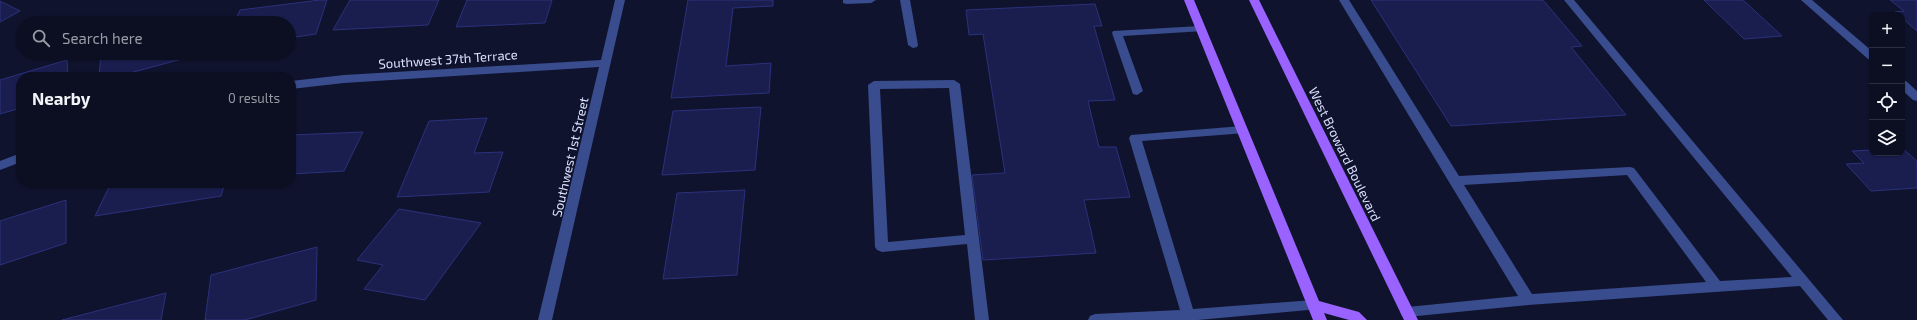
<!DOCTYPE html>
<meta charset="utf-8">
<style>
:root{--surface:#0c0e22;--page:#15172a;--text:#f1f3f6;--muted:#9a9ca5;--line:#2c2e40}
body{margin:0;font-family:"Exo 2",sans-serif;background:var(--page);color:var(--text)}
.controls{position:absolute;right:12px;top:12px;display:grid;overflow:hidden;border-radius:8px;box-shadow:0 1px 3px #0004}
.controls button{width:36px;height:36px;display:grid;place-items:center;padding:0;border:0;border-bottom:1px solid var(--line);background:var(--surface);color:var(--text);font:20px sans-serif}
.list{margin:0;padding:0;list-style:none}
h2{display:flex;justify-content:space-between;align-items:center;height:52px;margin:0;padding:0 16px;font-size:17px}
h2 small{font-size:13px;font-weight:400;color:var(--muted)}
.icon{flex:none;width:22px;height:22px;fill:none;stroke:currentColor;stroke-width:2;stroke-linecap:round;stroke-linejoin:round}
.map{position:relative;flex:none;width:1917px;height:320px;overflow:hidden}
.search{position:absolute;background:var(--surface);box-shadow:0 1px 3px #0004;left:16px;top:16px;width:280px;height:44px;display:flex;align-items:center;gap:10px;box-sizing:border-box;padding:0 14px;border-radius:22px;color:var(--muted);font-size:15px}
.panel{position:absolute;background:var(--surface);box-shadow:0 1px 3px #0004;left:16px;top:72px;width:280px;height:116px;border-radius:16px}
.map>svg:first-child{display:block}
.building{fill:#1a1e4f;stroke:#2b317c}
.lines{fill:none;stroke-linecap:round;stroke-linejoin:round}
.minor{fill:#384c8e;fill-rule:evenodd}
.major{fill:#9a62ff;fill-rule:evenodd}
.labels{text-anchor:middle;dominant-baseline:central;stroke-width:3;stroke-linejoin:round;paint-order:stroke}
.street-label{font-size:13px;fill:#dbe1ff;stroke:#10132d}
</style>
<div class="map">
<svg width="1917" height="320" viewBox="0 0 1917 320">
<rect width="100%" height="100%" fill="#10132d"/>
<!-- building -->
<g class="building">
<polygon points="320,0 327,0 316,34 289,38 289,23 234,23 240,10"/>
<polygon points="350,0 439,0 428,25 333,30"/>
<polygon points="467,0 552,0 545,23 456,27"/>
<polygon points="688,0 773,0 773,6 733,8 726,66 771,63 769,93 671,98"/>
<polygon points="1371,0 1543,0 1582,46 1571,47 1626,115 1451,126"/>
<polygon points="1704,0 1743,0 1782,36 1744,39"/>
<polygon points="1890,0 1917,0 1917,31 1902,18 1902,15 1895,12 1904,11"/>
<polygon points="0,1 20,11 0,22"/>
<polygon points="1095,4 1102,26 1094,26 1115,100 1088,101 1099,147 1116,147 1130,197 1084,200 1096,253 983,260 972,175 1005,173 983,34 969,35 966,10"/>
<polygon points="101,53 197,53 197,55 115,77 99,77"/>
<polygon points="67,60 68,77 21,77 21,108 0,114 0,80"/>
<polygon points="761,107 755,170 662,175 673,111"/>
<polygon points="487,118 474,153 503,152 489,192 397,197 429,121"/>
<polygon points="363,132 344,171 291,174 291,135"/>
<polygon points="1902,148 1917,161 1917,188 1871,191 1846,164 1864,163 1852,151 1872,150 1872,153 1902,153"/>
<polygon points="111,183 225,183 221,196 95,216"/>
<polygon points="745,190 737,275 663,279 677,193"/>
<polygon points="66,200 66,243 0,265 0,221"/>
<polygon points="399,209 481,223 425,300 364,289 383,265 357,260"/>
<polygon points="317,247 316,300 245,320 205,320 211,275"/>
<polygon points="166,293 161,320 62,320"/>
</g>
<g class="lines">
<!-- minor -->
<g class="minor">
<polygon points="615,0 625,0 552,320 538,320 599,67 344,83 291,89 291,81 344,75 601,60"/>
<polygon points="843,0 876,0 871,3 847,4 843,3"/>
<polygon points="900,0 910,0 918,45 917,47 913,48 908,45"/>
<path d="M1339,0H1349L1459,176L1630,167L1634,168L1720,281L1792,277L1564,0H1574L1843,320H1828L1800,286L1528,305L1407,317L1402,316L1400,312L1402,308L1407,307L1518,296ZM1627,175L1706,282L1532,294L1464,185Z"/>
<polygon points="1801,0 1812,0 1872,51 1872,60 1868,59"/>
<polygon points="1200,26 1204,27 1205,29 1204,31 1123,36 1143,91 1137,95 1133,94 1112,33 1113,31"/>
<path d="M954,80L960,84L989,320H975L967,244L882,252L877,250L875,247L868,85L874,81ZM949,88L965,235L888,242L880,89Z"/>
<polygon points="1902,80 1906,81 1917,91 1917,101 1913,100 1902,90"/>
<polygon points="1242,126 1248,130 1246,133 1142,141 1193,309 1314,300 1319,301 1321,305 1319,309 1198,320 1088,320 1090,316 1095,314 1180,310 1129,138 1131,135"/>
<polygon points="21,153 21,162 0,170 0,161"/>
</g>
<!-- major -->
<g class="major">
<polygon points="1184,0 1194,0 1319,301 1359,312 1367,320 1349,320 1324,313 1327,320 1313,320"/>
<polygon points="1249,0 1259,0 1418,320 1404,320"/>
</g>
</g>
<g class="labels">
<!-- street labels -->
<g class="street-label">
<text transform="translate(448 59) rotate(-4)">Southwest 37th Terrace</text>
<text transform="translate(1345 154) rotate(64)">West Broward Boulevard</text>
<text transform="translate(570 157) rotate(-77)">Southwest 1st Street</text>
</g>
</g>
</svg>
<div class="controls">
<button>+</button>
<button>−</button>
<button><svg class="icon" aria-label="locate" viewBox="0 0 24 24"><circle cx="12" cy="12" r="6"/><path d="M12 2v4M12 18v4M2 12h4M18 12h4"/></svg></button>
<button><svg class="icon" aria-label="layers" viewBox="0 0 24 24"><path d="M12 4l9 5-9 5-9-5zM3 14l9 5 9-5"/></svg></button>
</div>
<div class="search"><svg class="icon" aria-label="search" viewBox="0 0 24 24"><circle cx="10" cy="10" r="6"/><path d="M15 15l6 6"/></svg>Search here</div>
<section class="panel">
<h2>Nearby<small>0 results</small></h2>
<ul class="list">
</ul>
</section>
</div>
